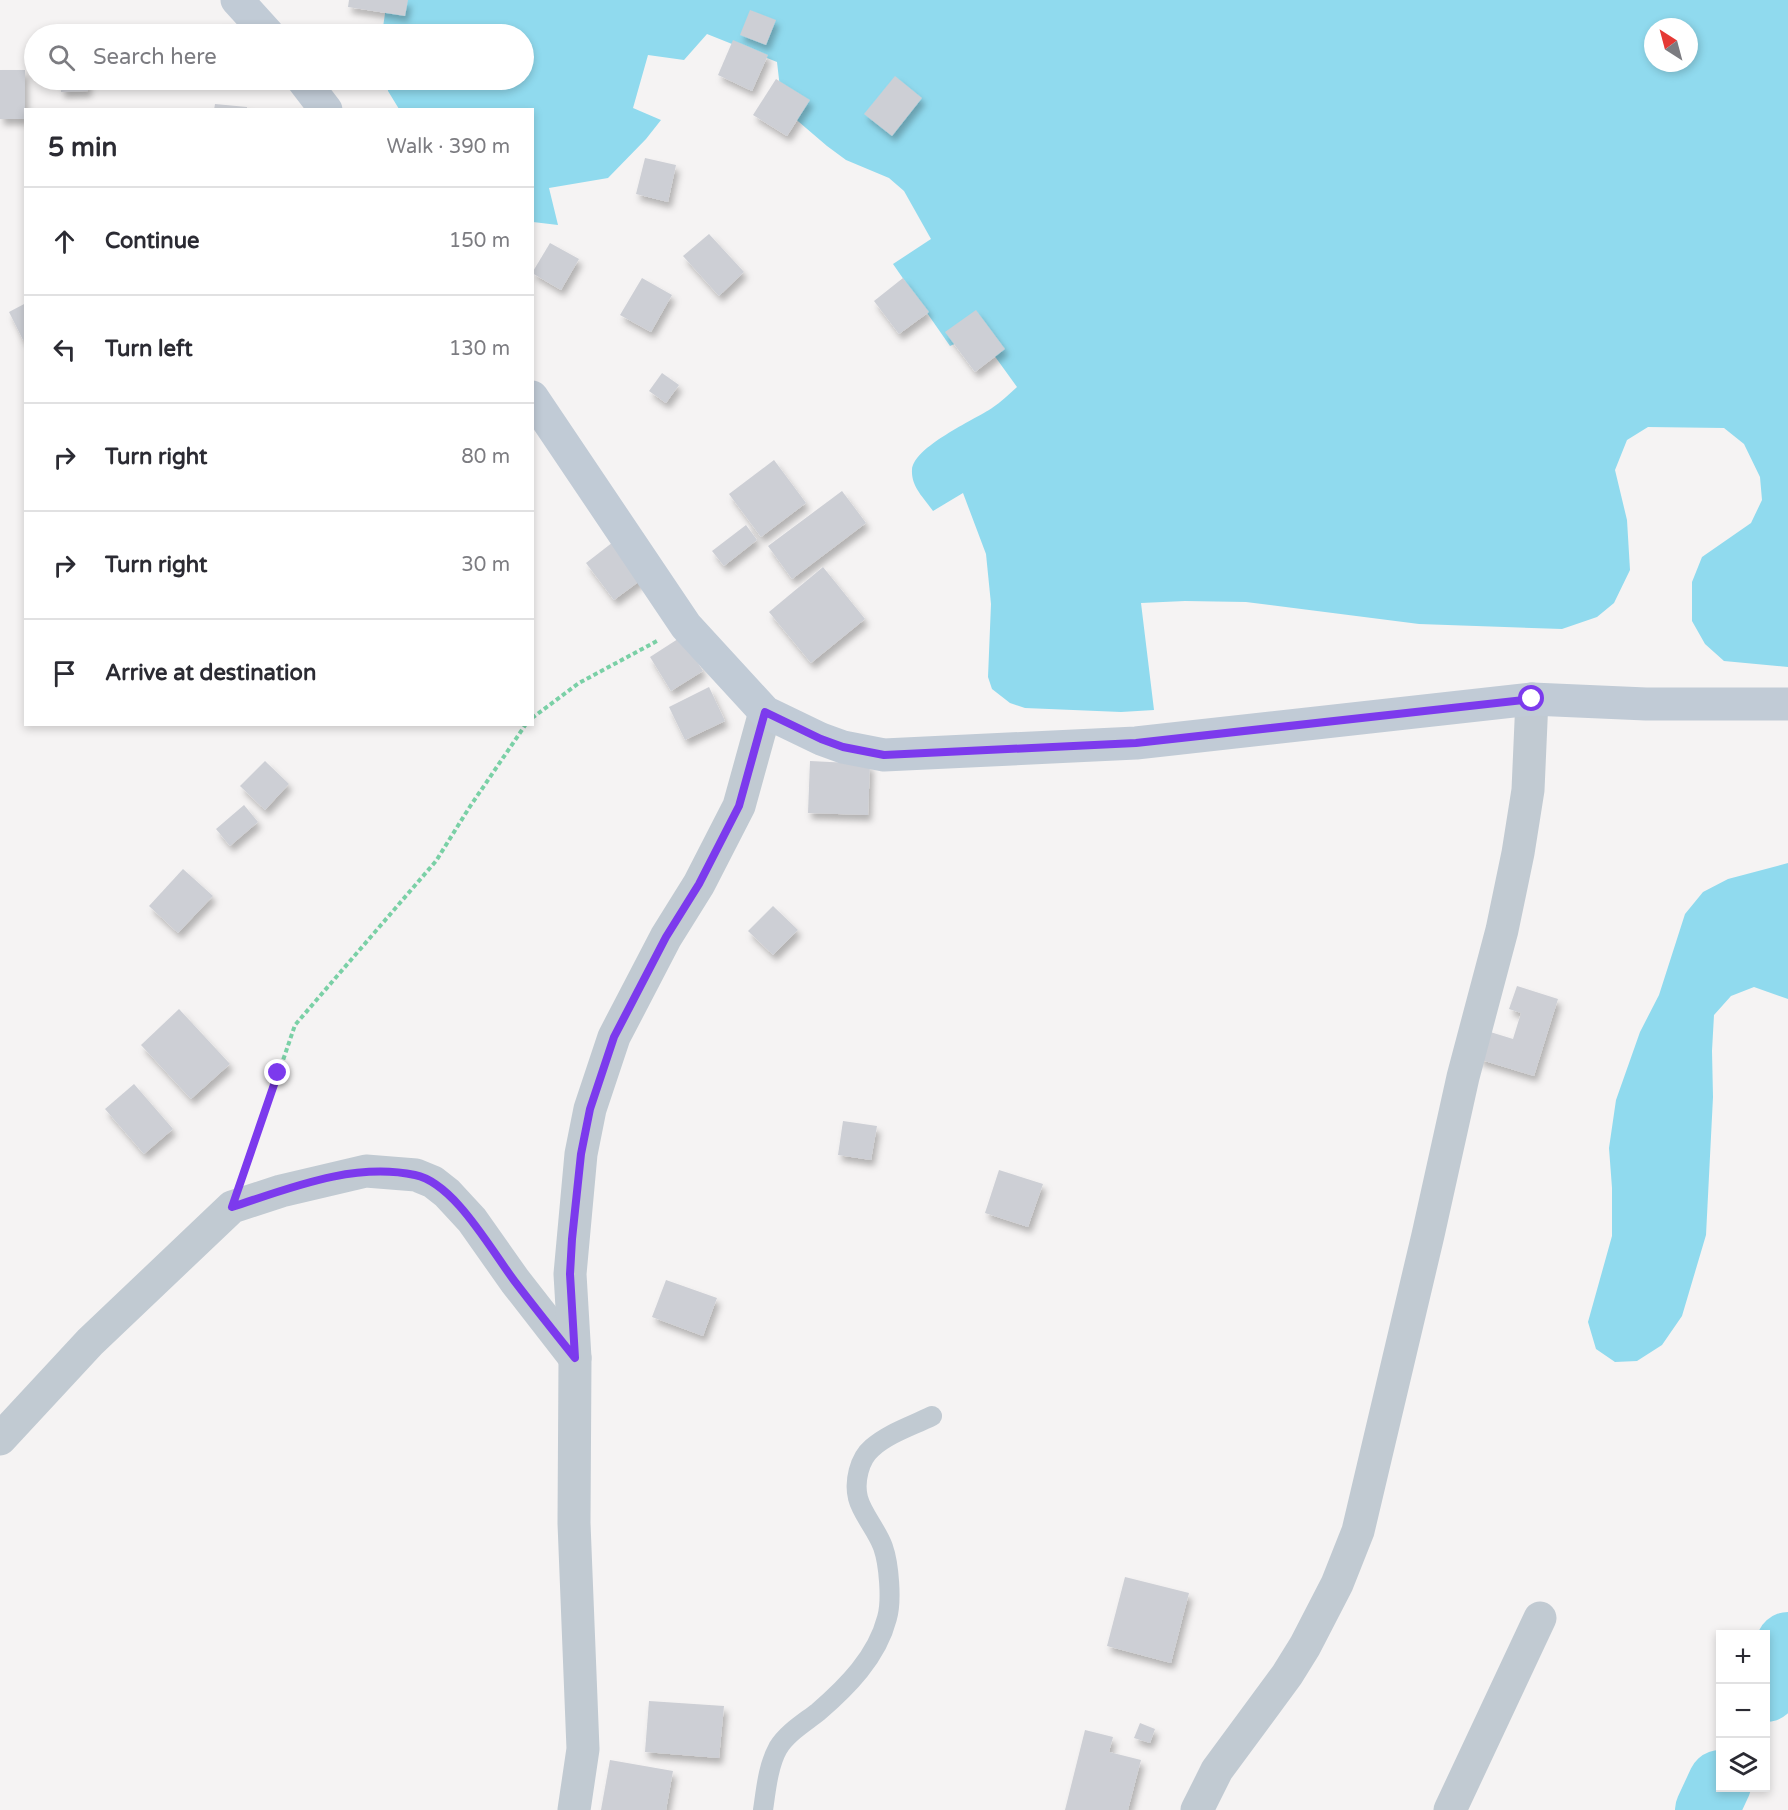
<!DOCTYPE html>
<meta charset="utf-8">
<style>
:root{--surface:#fff;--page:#f2f2f3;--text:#2b2b33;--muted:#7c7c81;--line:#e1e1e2}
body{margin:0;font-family:"Varela Round",sans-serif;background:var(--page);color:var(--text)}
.controls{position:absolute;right:18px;bottom:18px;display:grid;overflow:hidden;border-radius:0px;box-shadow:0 3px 9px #0003}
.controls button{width:54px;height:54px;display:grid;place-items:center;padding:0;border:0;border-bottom:2px solid var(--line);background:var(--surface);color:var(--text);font:30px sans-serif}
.compass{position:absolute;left:1644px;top:18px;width:54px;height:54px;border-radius:50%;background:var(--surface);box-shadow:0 3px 9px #0003;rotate:324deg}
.stop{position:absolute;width:18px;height:18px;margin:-14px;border:4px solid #7c3aed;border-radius:50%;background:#fff}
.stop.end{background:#7c3aed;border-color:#fff;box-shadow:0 2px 6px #0008}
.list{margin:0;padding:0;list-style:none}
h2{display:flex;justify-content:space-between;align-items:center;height:78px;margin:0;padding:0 24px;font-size:26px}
h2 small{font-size:20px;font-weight:400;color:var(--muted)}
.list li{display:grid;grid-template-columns:39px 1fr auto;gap:18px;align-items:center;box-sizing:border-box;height:108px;padding:0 24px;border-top:2px solid var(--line)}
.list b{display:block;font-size:22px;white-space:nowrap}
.list em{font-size:20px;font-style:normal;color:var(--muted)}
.icon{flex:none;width:33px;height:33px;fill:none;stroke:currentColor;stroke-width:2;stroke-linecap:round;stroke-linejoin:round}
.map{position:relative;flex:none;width:1788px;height:1810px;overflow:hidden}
.search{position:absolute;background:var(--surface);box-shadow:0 3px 9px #0003;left:24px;top:24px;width:510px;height:66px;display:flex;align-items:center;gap:15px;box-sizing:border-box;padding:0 21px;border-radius:33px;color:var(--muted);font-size:22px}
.panel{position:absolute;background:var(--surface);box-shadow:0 3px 9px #0003;left:24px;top:108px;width:510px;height:618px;border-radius:0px}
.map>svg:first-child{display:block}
.water{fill:#90daee;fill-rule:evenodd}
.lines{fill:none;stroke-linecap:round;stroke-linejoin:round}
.river{stroke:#90daee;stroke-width:64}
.building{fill:#cdcfd5;filter:url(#shadow)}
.path{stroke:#7ad0a6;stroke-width:4;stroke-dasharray:4.5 3;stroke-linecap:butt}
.lane{stroke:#c1cad2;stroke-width:20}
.street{stroke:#c1cad2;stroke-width:33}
.secondary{stroke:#c1cbd6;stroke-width:33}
.route{stroke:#7c3aed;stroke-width:8}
</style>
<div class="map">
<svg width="1788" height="1810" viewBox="0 0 1788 1810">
<defs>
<filter id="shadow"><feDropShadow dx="3.5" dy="6" stdDeviation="3" flood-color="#0004"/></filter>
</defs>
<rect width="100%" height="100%" fill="#f5f3f3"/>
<!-- water -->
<g class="water">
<path d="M387,0H1788V667L1724,661L1705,644L1692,621V582L1702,557L1751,523L1762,500L1760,477L1744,444L1724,428L1648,427L1627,440L1615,470L1627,520L1630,570L1614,603L1597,617L1562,629L1419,624L1246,602L1185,601L1141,603L1154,710L1121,712L1025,708L1010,703L992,689L988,677L991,604L986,554L963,493L933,511C924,498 911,487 912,470C913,447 974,420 992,408C1001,402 1009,394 1017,387L978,333L950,346L893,264L931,239L904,191L889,178L846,160L827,146L792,116L780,88L777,62L707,34L684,60L648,55L633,108L661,120L646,139L608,178L549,188L558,225L533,222L532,110L399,109L388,91L387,80H524V34H382ZM1653,27H1689V63H1653Z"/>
<polygon points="1788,863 1788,999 1754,987 1731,996 1714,1015 1712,1051 1713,1097 1706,1235 1682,1316 1662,1345 1637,1361 1615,1362 1596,1349 1588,1322 1612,1236 1612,1188 1609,1148 1616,1100 1640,1032 1659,995 1685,914 1703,892 1728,879"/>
</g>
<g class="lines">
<!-- river -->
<g class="river">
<polyline points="1766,1690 1788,1644"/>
<polyline points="1707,1810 1720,1782"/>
</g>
</g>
<!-- building -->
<g class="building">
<polygon points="349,0 408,0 405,16 348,7"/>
<polygon points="750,10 776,20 766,45 740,35"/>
<polygon points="219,24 261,28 261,34 219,34"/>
<polygon points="733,40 768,55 752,91 718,75"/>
<rect x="0" y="70" width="25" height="49"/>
<polygon points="895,76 922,98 892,136 864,114"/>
<polygon points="776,79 810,100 787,136 753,115"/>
<polygon points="61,80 88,80 88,91 61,92"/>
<polygon points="215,104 247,107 247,110 214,110"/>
<polygon points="645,158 676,165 668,202 636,194"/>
<polygon points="709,234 744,272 719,296 683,256"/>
<polygon points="550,243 579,259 561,290 532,273"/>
<polygon points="642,278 672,295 651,332 620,315"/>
<polygon points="903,278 929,312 899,334 874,301"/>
<polygon points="26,303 26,339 23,340 9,312"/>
<polygon points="976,310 1005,349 975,372 945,332"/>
<polygon points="662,373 679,385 666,403 649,391"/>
<polygon points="774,460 806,503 761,537 729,494"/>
<polygon points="842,491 866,523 792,579 768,546"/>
<polygon points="746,525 757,540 724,566 712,551"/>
<polygon points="617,539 645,577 614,600 586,563"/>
<polygon points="823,567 865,619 811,663 769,612"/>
<polygon points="681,637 703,671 671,691 650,657"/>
<polygon points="709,687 725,721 685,740 669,707"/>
<polygon points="265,761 289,784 265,810 240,786"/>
<polygon points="810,761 870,764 868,815 808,813"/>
<polygon points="244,805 258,822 230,846 216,829"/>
<polygon points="183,869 213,896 178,933 149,906"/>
<polygon points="773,906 798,930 773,955 748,931"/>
<polygon points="1517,986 1558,999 1534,1076 1478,1059 1487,1031 1513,1039 1521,1013 1509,1009"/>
<polygon points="179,1009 230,1064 191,1099 141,1045"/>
<polygon points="134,1084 173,1129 144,1154 105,1109"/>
<polygon points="843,1121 877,1126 871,1160 838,1155"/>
<polygon points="999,1170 1043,1184 1028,1227 985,1213"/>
<polygon points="666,1280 717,1298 703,1336 652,1317"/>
<polygon points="1125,1577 1189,1593 1171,1663 1107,1646"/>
<polygon points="649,1701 724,1706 719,1758 645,1752"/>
<polygon points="1140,1723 1155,1729 1150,1743 1134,1738"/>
<polygon points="1085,1730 1113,1737 1109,1752 1141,1760 1128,1810 1065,1810"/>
<polygon points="610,1760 673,1771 666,1810 601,1810"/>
</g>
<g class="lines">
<!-- path -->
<g class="path">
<polyline points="532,718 579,683 657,641"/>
<polyline points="247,1166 295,1025 436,861 469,808 526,724"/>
</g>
<!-- lane -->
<path class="lane" d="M763,1810C766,1790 768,1766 778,1748C787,1733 804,1723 818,1712C847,1687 877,1657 887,1618C892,1601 889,1564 883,1547C877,1530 862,1514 858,1498C854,1482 859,1459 872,1448C889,1433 912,1426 932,1416"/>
<!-- street -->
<g class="street">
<polyline points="0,1439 90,1342 232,1207 281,1191 366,1171 416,1175 433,1182 447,1193 472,1220 515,1281 575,1358"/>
<polyline points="574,1810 583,1749 574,1523 575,1358 570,1274 581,1154 590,1109 614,1037 666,937 699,884 739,806 765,712"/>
<polyline points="1197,1810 1217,1770 1287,1675 1305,1646 1337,1584 1358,1531 1428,1235 1463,1077 1502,930 1518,853 1528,790 1532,699"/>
<polyline points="1450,1810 1540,1618"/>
</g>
<!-- secondary -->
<g class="secondary">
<polyline points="237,0 268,34"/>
<polyline points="303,80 326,110"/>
<polyline points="532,397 686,626 765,712 821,739 843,747 884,755 1136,743 1532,699 1646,704 1788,704"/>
</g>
</g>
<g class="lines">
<!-- route -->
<path class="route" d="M278,1073L232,1207C290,1188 353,1162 415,1175C455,1183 492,1252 516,1283C535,1308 555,1333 575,1358L570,1274L572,1239L581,1154L590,1109L614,1037L666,937L699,884L739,806L765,712L821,739L843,747L884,755L1136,743L1532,699"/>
</g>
</svg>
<div class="controls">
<button>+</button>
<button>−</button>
<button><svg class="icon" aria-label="layers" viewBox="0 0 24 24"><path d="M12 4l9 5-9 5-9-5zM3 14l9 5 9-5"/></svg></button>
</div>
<svg class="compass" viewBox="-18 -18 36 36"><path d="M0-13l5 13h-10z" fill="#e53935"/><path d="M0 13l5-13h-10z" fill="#7c7c81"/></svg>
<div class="stop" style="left:1532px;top:699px"></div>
<div class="stop end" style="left:278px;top:1073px"></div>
<div class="search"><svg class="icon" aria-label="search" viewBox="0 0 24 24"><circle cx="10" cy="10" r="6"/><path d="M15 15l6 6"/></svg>Search here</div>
<section class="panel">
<h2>5 min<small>Walk · 390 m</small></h2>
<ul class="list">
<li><svg class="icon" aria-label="ahead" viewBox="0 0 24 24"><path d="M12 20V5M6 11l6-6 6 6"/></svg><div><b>Continue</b></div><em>150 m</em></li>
<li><svg class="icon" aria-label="left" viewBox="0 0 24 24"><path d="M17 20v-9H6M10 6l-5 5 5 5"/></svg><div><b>Turn left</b></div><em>130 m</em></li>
<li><svg class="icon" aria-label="right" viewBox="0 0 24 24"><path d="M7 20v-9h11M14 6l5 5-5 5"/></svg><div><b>Turn right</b></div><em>80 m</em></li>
<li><svg class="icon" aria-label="right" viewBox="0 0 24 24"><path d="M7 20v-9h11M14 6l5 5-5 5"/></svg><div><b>Turn right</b></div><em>30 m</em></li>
<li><svg class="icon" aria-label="arrive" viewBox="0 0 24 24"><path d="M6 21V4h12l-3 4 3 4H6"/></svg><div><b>Arrive at destination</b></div></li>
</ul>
</section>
</div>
